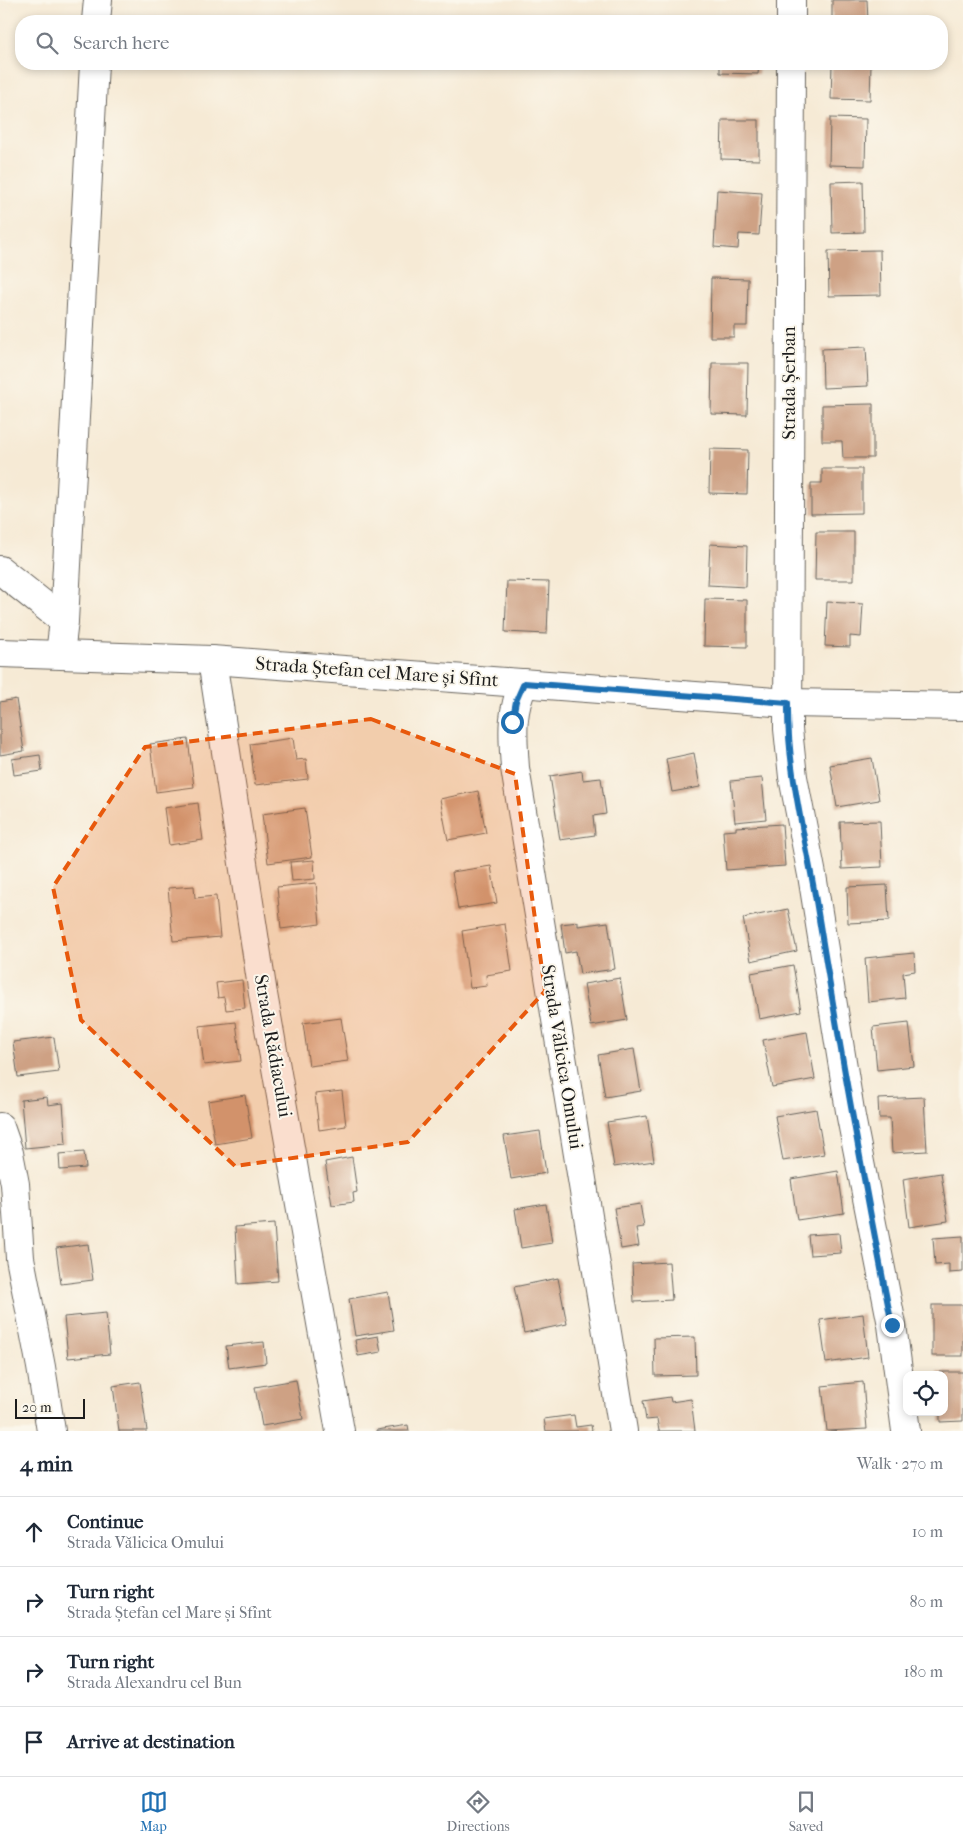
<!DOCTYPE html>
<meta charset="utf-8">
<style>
:root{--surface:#fff;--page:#f2f2f3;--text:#1f2937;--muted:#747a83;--line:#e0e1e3;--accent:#1f6fb2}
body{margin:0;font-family:"IM FELL French Canon",serif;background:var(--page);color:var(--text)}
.controls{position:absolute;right:15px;bottom:15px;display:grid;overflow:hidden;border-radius:10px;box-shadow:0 2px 8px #0003}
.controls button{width:45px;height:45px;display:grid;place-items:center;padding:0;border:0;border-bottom:1px solid var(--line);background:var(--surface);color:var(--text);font:25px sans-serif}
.scale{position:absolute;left:15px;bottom:12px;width:70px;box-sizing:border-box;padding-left:5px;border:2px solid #1c1c1c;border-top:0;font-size:14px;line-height:18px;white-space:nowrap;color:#1c1c1c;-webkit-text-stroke:4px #fbf7ec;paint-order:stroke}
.stop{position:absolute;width:15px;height:15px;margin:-11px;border:4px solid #1f6fb2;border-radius:50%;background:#fff}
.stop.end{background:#1f6fb2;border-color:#fff;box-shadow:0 1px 5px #0008}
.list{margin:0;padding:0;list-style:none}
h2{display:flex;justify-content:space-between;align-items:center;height:65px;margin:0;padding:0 20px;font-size:21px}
h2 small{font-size:16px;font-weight:400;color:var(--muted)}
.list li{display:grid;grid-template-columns:32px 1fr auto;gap:15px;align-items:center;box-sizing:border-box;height:70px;padding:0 20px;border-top:1px solid var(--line)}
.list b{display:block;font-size:19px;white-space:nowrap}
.list p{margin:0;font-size:16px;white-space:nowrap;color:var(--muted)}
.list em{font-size:16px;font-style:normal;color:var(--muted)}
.icon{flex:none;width:28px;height:28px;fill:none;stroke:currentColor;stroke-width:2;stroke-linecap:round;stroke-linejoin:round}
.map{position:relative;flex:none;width:963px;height:1431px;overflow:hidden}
.search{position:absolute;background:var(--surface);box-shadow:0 2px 8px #0003;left:15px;right:15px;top:15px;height:55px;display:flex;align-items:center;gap:12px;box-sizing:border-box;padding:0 18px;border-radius:20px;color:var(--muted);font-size:19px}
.sheet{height:345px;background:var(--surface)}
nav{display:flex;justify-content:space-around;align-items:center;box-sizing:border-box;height:70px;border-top:1px solid var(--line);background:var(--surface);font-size:14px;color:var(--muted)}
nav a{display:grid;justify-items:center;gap:2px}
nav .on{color:var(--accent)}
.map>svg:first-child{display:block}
.building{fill:#cea184}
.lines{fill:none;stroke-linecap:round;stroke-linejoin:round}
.minor-casing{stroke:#68645d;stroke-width:30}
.minor{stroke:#fff;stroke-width:28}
.route{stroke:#1f6fb2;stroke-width:6}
.marked{fill:#e8590c;fill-opacity:0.2;stroke:#e8590c;stroke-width:4;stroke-dasharray:10 6;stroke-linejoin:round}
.labels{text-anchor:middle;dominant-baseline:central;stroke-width:4;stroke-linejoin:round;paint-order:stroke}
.street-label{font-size:19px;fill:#1c1c1c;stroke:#fbf7ec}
</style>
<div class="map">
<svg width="963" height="1431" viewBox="0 0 963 1431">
<rect width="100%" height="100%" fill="#fbf7ec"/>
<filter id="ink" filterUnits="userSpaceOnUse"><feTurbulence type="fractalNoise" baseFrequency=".02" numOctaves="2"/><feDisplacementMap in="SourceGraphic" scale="10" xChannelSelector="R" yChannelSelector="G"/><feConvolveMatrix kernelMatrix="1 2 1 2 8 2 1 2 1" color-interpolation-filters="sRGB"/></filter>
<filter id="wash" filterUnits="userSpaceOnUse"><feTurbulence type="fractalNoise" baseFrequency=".0096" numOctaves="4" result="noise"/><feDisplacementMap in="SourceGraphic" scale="20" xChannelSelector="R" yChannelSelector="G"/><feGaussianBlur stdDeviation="1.12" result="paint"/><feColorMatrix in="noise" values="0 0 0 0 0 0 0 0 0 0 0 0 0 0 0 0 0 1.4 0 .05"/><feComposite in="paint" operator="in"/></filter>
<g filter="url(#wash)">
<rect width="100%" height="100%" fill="#f6ead5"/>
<g id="blocks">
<!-- building -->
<g class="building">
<polygon points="832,0 867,0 868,21 832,21"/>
<polygon points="720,64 759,64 758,74 720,73"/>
<polygon points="832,64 871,64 870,100 831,99"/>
<polygon points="830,118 866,119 865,166 829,165"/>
<polygon points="722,120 759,120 759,160 721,159"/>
<polygon points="863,181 864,232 832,233 831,182"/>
<polygon points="717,190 762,193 759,235 739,234 738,249 714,247"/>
<polygon points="880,250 881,295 829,296 828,251"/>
<polygon points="711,278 748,279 747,326 734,326 734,337 710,337"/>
<polygon points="866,347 868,386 823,388 822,349"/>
<polygon points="712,363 748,363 747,415 711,414"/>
<polygon points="873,404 873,458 843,458 842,441 822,441 822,405"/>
<polygon points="710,449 748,450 747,494 709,493"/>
<polygon points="822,469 862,469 862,513 811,514 811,483 822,483"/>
<polygon points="816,532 854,532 854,580 815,580"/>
<polygon points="710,544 747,546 746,587 708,585"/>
<polygon points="507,581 549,582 547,634 505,632"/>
<polygon points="705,599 747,600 747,647 704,646"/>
<polygon points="827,602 863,604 861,637 850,636 850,647 825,646"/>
<polygon points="16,699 24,751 0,755 0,702"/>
<polygon points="293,738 296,760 306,759 308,779 255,785 250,744"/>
<polygon points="188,739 194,787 156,792 150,744"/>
<polygon points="694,753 700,787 672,792 666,759"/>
<polygon points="40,755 42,771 14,775 12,759"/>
<polygon points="872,758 879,800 837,807 830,765"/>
<polygon points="582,771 583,780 601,778 606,814 593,816 595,835 560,840 550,776"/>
<polygon points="762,778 766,819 735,822 731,781"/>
<polygon points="478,791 486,833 448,840 440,799"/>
<polygon points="198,803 203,840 169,845 164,808"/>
<polygon points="305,808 312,857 268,863 262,814"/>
<polygon points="880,821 882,867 842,869 840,822"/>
<polygon points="782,824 785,866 726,870 723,831 736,830 736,827"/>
<polygon points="314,860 315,879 292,881 290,862"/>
<polygon points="491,866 497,903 458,909 452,872"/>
<polygon points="316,883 320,924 281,929 277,887"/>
<polygon points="887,885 889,921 848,923 847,887"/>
<polygon points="194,886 195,898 216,896 220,937 173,941 168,888"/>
<polygon points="788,909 797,951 751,961 743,918"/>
<polygon points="578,922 578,926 608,922 615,969 580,974 576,951 565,953 561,924"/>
<polygon points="505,924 512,971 486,975 487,986 470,988 462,931"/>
<polygon points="914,953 915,971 903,973 905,998 868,1002 865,958"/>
<polygon points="793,965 801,1011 759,1019 751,973"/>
<polygon points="620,978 627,1020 591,1026 584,984"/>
<polygon points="242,980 245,1008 226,1010 224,997 218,998 216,983"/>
<polygon points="341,1018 348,1061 309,1066 303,1023"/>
<polygon points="236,1022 241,1061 204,1065 199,1026"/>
<polygon points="909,1023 914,1066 877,1070 873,1027"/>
<polygon points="807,1032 815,1079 772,1087 763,1040"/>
<polygon points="54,1037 59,1072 18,1077 13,1042"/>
<polygon points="634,1049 641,1091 605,1097 598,1055"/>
<polygon points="342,1091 346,1126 319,1130 315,1094"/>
<polygon points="245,1095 252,1138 215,1144 208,1101"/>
<polygon points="47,1097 48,1105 63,1103 66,1144 25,1148 21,1100"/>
<polygon points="924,1097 927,1151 892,1153 890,1118 879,1118 878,1099"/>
<polygon points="816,1109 824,1154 783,1161 775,1116"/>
<polygon points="647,1116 654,1161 614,1167 607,1122"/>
<polygon points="540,1131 546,1173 511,1179 504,1136"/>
<polygon points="84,1152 86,1168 60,1170 59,1154"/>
<polygon points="352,1157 357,1192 353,1193 354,1202 332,1205 325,1162"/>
<polygon points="838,1171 844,1213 797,1220 791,1179"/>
<polygon points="941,1173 948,1221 909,1227 903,1179"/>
<polygon points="546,1204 552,1243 521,1248 515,1209"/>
<polygon points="640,1204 644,1227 636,1228 639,1246 621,1249 614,1208"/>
<polygon points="274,1224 278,1281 238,1284 235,1227"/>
<polygon points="839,1233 841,1253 810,1255 808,1235"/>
<polygon points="963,1236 963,1272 949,1273 949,1264 935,1265 933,1238"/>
<polygon points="88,1244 93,1280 61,1284 56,1248"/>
<polygon points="669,1262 672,1300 634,1302 632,1264"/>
<polygon points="558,1278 567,1324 524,1333 514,1287"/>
<polygon points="388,1292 394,1330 355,1336 349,1299"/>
<rect x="932" y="1305" width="31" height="51"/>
<polygon points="106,1313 110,1354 68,1358 64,1317"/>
<polygon points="863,1314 868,1357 826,1363 820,1320"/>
<polygon points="378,1336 381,1352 358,1356 355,1340"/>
<polygon points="695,1337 696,1375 655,1376 654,1338"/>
<polygon points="264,1342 266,1363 229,1368 226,1346"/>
<polygon points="938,1372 963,1372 963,1421 940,1422 940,1412 944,1412 944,1375 939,1375"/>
<polygon points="296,1380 303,1419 262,1426 255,1387"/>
<polygon points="140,1382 147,1431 119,1431 113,1386"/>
<polygon points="863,1382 867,1429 827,1431 822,1386"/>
<polygon points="670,1397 671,1402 691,1399 695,1431 659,1431 657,1419 646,1420 643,1401"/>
<polygon points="574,1415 576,1427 591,1425 592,1431 546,1431 544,1419"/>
<polygon points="408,1425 409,1431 377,1431 377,1430"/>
</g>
</g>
</g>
<g filter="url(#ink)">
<use href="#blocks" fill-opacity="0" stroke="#68645d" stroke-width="1"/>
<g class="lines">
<!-- minor casing -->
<g class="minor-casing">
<g id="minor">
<polyline points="96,21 98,0"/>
<polyline points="791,21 791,0"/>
<polyline points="791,64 788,729 793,777 812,875 851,1117 892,1325 906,1431"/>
<polyline points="0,570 64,621"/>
<polyline points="0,653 212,660 788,703 963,706"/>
<polyline points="60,654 64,621 94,64"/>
<polyline points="212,660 263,994 340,1431"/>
<path d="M524,683C510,713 513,736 515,768L623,1431"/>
<polyline points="0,1127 9,1153 15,1184 20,1258 41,1367 51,1431"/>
</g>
</g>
<!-- minor -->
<use href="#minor" class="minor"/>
</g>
</g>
<g class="lines" filter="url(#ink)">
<!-- route -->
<path class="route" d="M512,722L516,701L524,683L788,703C787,770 805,835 816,901C839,1043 864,1184 892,1325"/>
</g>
<!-- marked area -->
<path class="marked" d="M371,719L515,774L545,991L408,1142L235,1166L81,1020L53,887L145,747Z"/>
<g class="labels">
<!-- street labels -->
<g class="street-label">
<text transform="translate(789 383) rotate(-90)">Strada Șerban</text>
<text transform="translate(377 672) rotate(4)">Strada Ștefan cel Mare și Sfînt</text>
<text transform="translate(273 1046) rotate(80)">Strada Rădiacului</text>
<text transform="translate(562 1057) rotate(81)">Strada Vălicica Omului</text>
</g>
</g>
</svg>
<div class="controls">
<button><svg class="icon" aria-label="locate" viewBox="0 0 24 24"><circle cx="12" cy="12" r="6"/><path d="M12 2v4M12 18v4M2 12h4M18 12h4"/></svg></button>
</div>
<div class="scale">20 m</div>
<div class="stop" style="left:512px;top:722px"></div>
<div class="stop end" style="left:892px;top:1325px"></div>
<div class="search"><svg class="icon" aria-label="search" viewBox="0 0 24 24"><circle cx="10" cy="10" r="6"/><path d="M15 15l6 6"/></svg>Search here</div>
</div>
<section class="sheet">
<h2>4 min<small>Walk · 270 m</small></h2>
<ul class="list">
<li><svg class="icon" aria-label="ahead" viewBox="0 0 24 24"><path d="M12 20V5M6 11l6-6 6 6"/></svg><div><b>Continue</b><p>Strada Vălicica Omului</p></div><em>10 m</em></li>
<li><svg class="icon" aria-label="right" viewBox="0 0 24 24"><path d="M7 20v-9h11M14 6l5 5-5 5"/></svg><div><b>Turn right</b><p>Strada Ștefan cel Mare și Sfînt</p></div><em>80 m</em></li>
<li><svg class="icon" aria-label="right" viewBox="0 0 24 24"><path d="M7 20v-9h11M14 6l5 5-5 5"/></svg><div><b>Turn right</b><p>Strada Alexandru cel Bun</p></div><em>180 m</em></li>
<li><svg class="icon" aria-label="arrive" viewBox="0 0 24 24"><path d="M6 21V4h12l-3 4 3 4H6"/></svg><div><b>Arrive at destination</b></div></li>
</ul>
</section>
<nav>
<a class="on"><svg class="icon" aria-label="map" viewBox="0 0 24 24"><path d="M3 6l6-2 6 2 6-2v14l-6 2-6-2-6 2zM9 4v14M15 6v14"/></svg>Map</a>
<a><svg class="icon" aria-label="directions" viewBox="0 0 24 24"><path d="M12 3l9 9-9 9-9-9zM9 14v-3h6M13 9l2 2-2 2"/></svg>Directions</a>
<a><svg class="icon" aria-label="saved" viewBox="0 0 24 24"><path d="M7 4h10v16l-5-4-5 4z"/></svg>Saved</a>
</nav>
